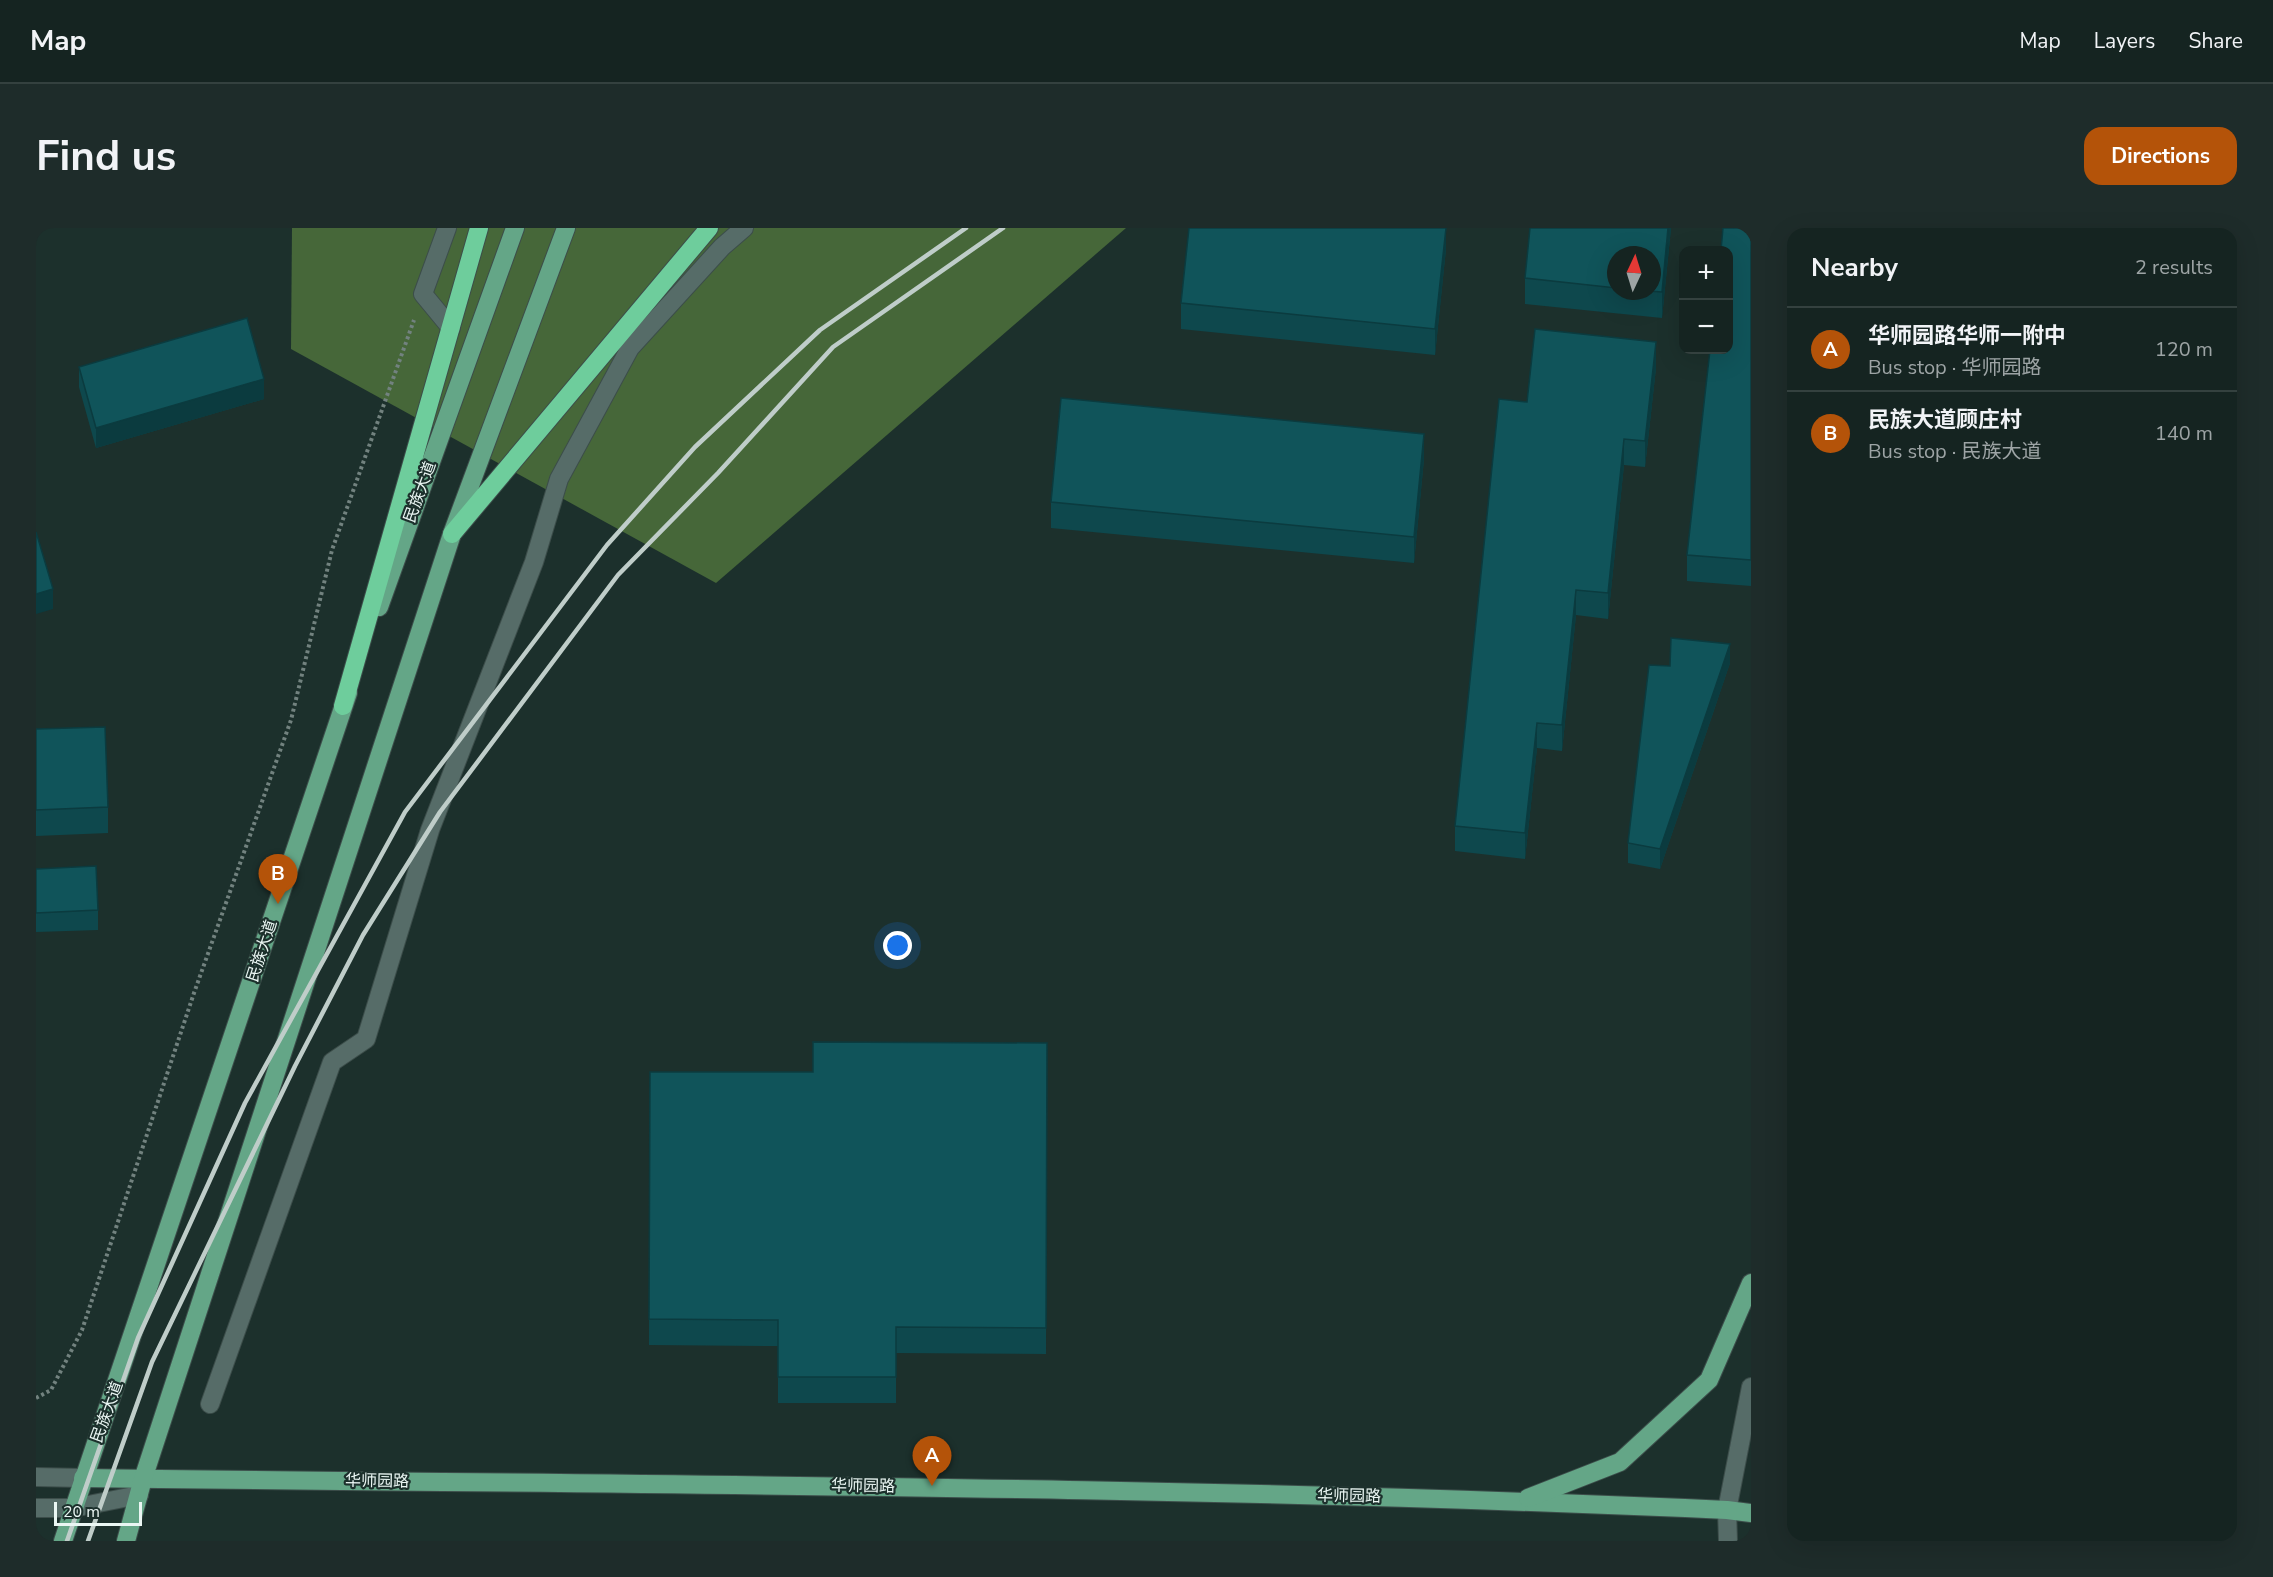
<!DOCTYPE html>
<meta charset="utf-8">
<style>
:root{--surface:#152421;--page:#1e2c2a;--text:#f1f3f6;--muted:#9da4a5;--line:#34413f;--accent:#b45309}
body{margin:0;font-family:"Nunito Sans","Noto Sans SC",sans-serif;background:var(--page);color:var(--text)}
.controls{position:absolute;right:18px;top:18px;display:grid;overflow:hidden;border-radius:12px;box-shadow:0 6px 24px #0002}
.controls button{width:54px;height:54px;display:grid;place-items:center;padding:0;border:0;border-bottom:2px solid var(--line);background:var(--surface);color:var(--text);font:30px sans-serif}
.compass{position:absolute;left:1571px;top:18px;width:54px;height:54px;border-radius:50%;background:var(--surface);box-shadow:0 6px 24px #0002;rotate:4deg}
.scale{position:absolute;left:18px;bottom:15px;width:88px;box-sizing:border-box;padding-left:6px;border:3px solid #eaf6f3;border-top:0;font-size:16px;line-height:21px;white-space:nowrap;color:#eaf6f3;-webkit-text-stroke:4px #1c302c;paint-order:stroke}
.you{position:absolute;left:862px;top:718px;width:21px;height:21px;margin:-15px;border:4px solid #fff;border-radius:50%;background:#1a73e8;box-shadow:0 0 0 9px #1a73e833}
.badge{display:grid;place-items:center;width:39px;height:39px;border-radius:50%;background:var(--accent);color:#fff;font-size:20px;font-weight:700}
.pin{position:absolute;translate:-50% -50px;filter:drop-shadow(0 2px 3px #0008)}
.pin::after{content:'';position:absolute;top:32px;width:21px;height:18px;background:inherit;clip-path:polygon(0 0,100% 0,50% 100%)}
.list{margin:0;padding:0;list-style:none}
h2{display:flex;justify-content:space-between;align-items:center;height:78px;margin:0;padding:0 24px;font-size:26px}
h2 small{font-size:20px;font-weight:400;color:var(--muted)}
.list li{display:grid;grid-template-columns:39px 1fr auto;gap:18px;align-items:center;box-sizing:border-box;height:84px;padding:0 24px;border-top:2px solid var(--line)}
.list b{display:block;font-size:22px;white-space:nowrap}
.list p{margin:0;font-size:20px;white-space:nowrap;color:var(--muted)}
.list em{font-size:20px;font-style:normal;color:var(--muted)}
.map{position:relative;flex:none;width:1715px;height:1313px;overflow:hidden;border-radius:18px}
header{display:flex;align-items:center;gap:36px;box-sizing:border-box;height:84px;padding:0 30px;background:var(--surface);border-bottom:2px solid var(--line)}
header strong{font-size:28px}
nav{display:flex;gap:33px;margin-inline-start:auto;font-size:21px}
.intro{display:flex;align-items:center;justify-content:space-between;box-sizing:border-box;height:144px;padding:0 36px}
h1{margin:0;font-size:42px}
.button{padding:15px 27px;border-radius:18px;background:var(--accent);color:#fff;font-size:21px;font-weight:700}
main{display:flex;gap:36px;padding:0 36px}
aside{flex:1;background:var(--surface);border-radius:18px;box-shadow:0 6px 24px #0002}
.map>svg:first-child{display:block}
.forest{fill:#466739}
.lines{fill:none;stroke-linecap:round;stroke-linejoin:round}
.minor-casing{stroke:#3c4d4a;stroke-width:20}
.major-casing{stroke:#3c4d4a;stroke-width:20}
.highway-casing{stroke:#3c4d4a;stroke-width:20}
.path{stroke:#72827f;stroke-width:4;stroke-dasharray:3 3;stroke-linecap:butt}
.minor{stroke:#566c68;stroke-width:18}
.major{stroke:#64a687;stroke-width:18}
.highway{stroke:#6ecd9c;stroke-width:18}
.rail{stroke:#bfcdc9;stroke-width:4.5}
.wall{fill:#0e484d;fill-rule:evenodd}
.shaded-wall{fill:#0b3b3f}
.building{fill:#10545a;stroke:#0b3b3f;stroke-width:1.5}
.labels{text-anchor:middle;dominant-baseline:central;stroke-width:4.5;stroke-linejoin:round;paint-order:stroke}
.street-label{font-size:16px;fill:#eaf6f3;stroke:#1c302c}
</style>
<header>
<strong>Map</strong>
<nav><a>Map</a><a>Layers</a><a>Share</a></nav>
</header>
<div class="intro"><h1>Find us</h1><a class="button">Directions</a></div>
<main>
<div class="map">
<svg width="1715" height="1313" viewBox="0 0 1715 1313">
<rect width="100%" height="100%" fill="#1c302c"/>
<!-- forest -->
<polygon class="forest" points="256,0 1090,0 680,355 255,121"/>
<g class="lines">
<!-- minor casing -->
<g class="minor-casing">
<g id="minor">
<polyline points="411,0 387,66 415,100"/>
<polyline points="174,1176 296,834 330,811 394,602 498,334 523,251 594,120 686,19 708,0"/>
<polyline points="0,1249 47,1250"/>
<polyline points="0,1280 37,1280 103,1267"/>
<polyline points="1692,1313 1691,1282 1715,1159"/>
</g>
</g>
<!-- major casing -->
<g class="major-casing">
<g id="major">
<polyline points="343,379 479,0"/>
<path d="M47,1250C595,1257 1143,1257 1691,1282L1715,1285"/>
<polyline points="1492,1270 1584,1234 1673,1152 1715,1055"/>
<polyline points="27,1313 312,465"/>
<polyline points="90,1313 107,1251 416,306 530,0"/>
</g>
</g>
<!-- highway casing -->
<g class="highway-casing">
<g id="highway">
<polyline points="416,306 673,0"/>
<polyline points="307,478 443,0"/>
</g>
</g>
<!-- path -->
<polyline class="path" points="0,1170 15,1162 46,1102 158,765 255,492 296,322 378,92"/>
<!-- minor -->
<use href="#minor" class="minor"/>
<!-- major -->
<use href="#major" class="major"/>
<!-- highway -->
<use href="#highway" class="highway"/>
<!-- rail -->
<g class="rail">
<polyline points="31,1313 102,1110 209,875 369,584 571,317 659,219 784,102 930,0"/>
<polyline points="52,1313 116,1134 259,838 327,707 404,584 582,347 682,245 797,119 967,0"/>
</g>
</g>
<!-- wall -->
<g class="wall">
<polygon points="1410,0 1410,21 1399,127 1145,101 1145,75"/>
<path d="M1635,0L1626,90L1489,76V50ZM1580,27L1616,63H1580Z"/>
<polygon points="1715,0 1715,358 1651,353 1651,327"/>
<polygon points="43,139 228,171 60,220 43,159"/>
<polygon points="1620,140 1609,239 1588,237 1572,391 1540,387 1526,523 1501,520 1489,631 1419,623 1419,598 1491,174"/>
<polygon points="1388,231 1378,335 1015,300 1015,274"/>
<polygon points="1694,435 1624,641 1592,635 1592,615 1634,438"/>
<polygon points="0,501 72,579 72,605 0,608"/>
<polygon points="0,641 62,682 62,702 0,704"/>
<polygon points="1011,815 1010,1126 860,1125 860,1175 742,1175 742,1118 613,1117 614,844 777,844"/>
</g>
<!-- shaded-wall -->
<g class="shaded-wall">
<polygon points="1410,0 1410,21 1399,127 1399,101"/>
<polygon points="1632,0 1635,0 1626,90 1626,64"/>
<polygon points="1620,114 1620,140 1609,239 1609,213"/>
<polygon points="228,151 228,171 60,220 60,200"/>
<polygon points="1388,206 1388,231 1378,335 1378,309"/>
<polygon points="1588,211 1588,237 1572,391 1572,365"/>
<polygon points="17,361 17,381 0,386 0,366"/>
<polygon points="1540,362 1540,387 1526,523 1526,497"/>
<polygon points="1694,416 1694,435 1624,641 1624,621"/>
<polygon points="1501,495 1501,520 1489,631 1489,605"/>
</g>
<!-- building -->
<g class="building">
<polygon points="1153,0 1410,0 1399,101 1145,75"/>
<polygon points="1494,0 1632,0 1626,64 1612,63 1616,63 1616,27 1580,27 1580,60 1489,50"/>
<polygon points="1687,0 1715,0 1715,332 1651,327 1674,122 1692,122 1692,22 1685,22"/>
<polygon points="211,90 228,151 60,200 43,139"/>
<polygon points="1499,101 1620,114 1609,213 1588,211 1572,365 1540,362 1526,497 1501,495 1489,605 1419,598 1463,171 1491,174"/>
<polygon points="1025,170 1388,206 1378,309 1015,274"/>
<polygon points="0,304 17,361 0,366"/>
<polygon points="1635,410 1694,416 1624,621 1592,615 1613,437 1634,438"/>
<polygon points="69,499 72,579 0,582 0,501"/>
<polygon points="60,638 62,682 0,685 0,641"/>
<polygon points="777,814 1011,815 1010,1100 860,1099 860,1149 742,1149 742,1092 613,1091 614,844 777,844"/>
</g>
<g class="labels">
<!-- street labels -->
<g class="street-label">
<text transform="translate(384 264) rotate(-70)">民族大道</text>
<text transform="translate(226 723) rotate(-72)">民族大道</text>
<text transform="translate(71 1184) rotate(-70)">民族大道</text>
<text transform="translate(341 1253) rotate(1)">华师园路</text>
<text transform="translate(827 1258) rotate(1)">华师园路</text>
<text transform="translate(1313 1268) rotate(1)">华师园路</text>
</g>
</g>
</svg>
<div class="controls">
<button>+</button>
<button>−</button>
</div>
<svg class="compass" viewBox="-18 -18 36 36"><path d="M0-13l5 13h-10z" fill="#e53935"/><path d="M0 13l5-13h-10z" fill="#9da4a5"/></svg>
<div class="scale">20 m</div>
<div class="you"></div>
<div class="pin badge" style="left:896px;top:1258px">A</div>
<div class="pin badge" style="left:242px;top:676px">B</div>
</div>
<aside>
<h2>Nearby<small>2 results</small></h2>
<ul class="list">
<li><span class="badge">A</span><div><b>华师园路华师一附中</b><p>Bus stop · 华师园路</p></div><em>120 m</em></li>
<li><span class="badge">B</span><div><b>民族大道顾庄村</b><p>Bus stop · 民族大道</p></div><em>140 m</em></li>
</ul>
</aside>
</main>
